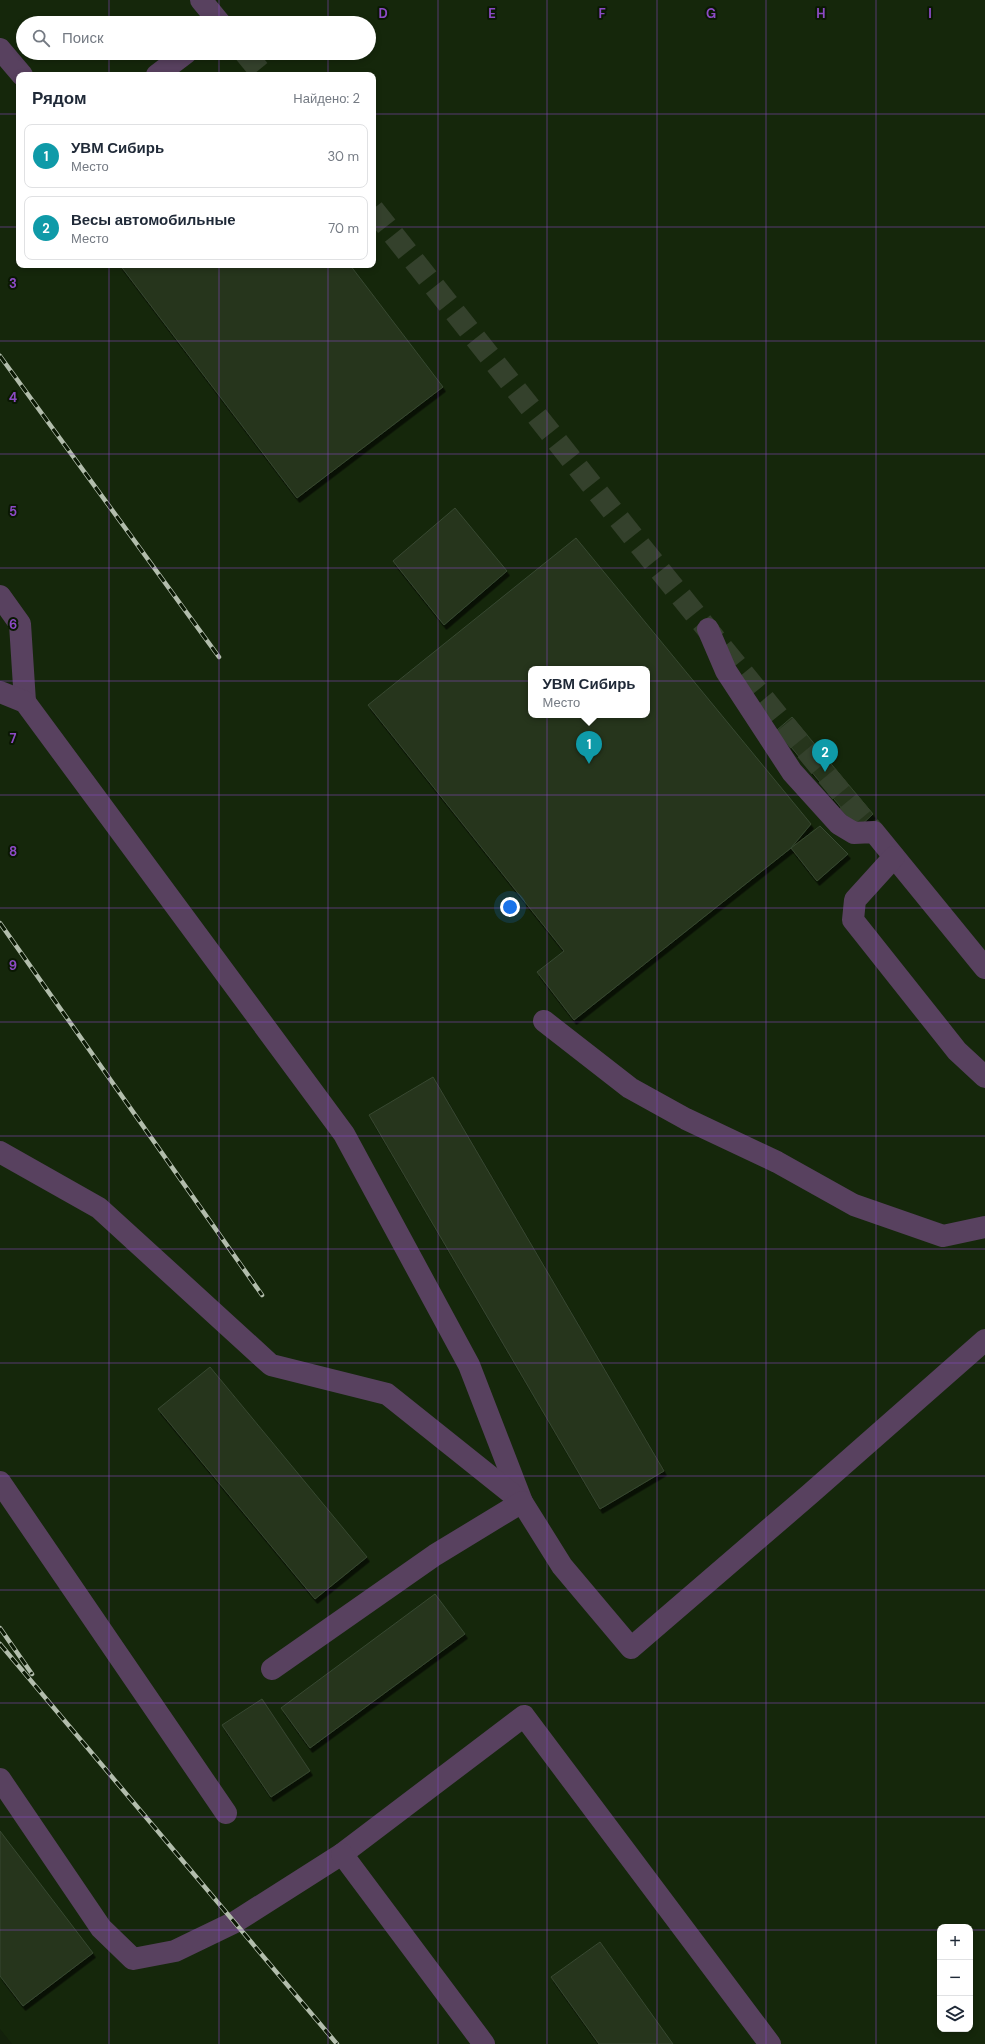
<!DOCTYPE html>
<html lang="ru">
<meta charset="utf-8">
<style>
:root{--surface:#fff;--page:#f6f6f7;--text:#1f2937;--muted:#747a83;--line:#e0e1e3;--accent:#db2777}
body{margin:0;font-family:"DM Sans",sans-serif;background:var(--page);color:var(--text)}
.controls{position:absolute;right:12px;bottom:12px;display:grid;overflow:hidden;border-radius:8px;box-shadow:0 2px 6px #0003}
.controls button{width:36px;height:36px;display:grid;place-items:center;padding:0;border:0;border-bottom:1px solid var(--line);background:var(--surface);color:var(--text);font:20px sans-serif}
.you{position:absolute;left:510px;top:907px;width:14px;height:14px;margin:-10px;border:3px solid #fff;border-radius:50%;background:#1a73e8;box-shadow:0 0 0 6px #1a73e833}
.badge{display:grid;place-items:center;width:26px;height:26px;border-radius:50%;background:var(--accent);color:#fff;font-size:13px;font-weight:700}
.pin{position:absolute;translate:-50% -33px;filter:drop-shadow(0 1px 2px #0008)}
.pin::after{content:'';position:absolute;top:21px;width:14px;height:12px;background:inherit;clip-path:polygon(0 0,100% 0,50% 100%)}
.popup{position:absolute;left:528px;top:666px;width:122px;height:52px;box-sizing:border-box;display:grid;place-content:center;border-radius:8px;background:var(--surface);filter:drop-shadow(0 1px 3px #0005);font-size:13px;white-space:nowrap;color:var(--muted)}
.popup b{font-size:15px;color:var(--text)}
.popup::after{content:'';position:absolute;left:50%;top:100%;margin-left:-8px;border:8px solid transparent;border-top-color:var(--surface)}
.list{margin:0;padding:0;list-style:none}
h2{display:flex;justify-content:space-between;align-items:center;height:52px;margin:0;padding:0 16px;font-size:17px}
h2 small{font-size:13px;font-weight:400;color:var(--muted)}
.list li{display:grid;grid-template-columns:26px 1fr auto;gap:12px;align-items:center;box-sizing:border-box;height:64px;margin:0 8px 8px;padding:0 8px;border:1px solid var(--line);border-radius:8px}
.list b{display:block;font-size:15px;white-space:nowrap}
.list p{margin:0;font-size:13px;white-space:nowrap;color:var(--muted)}
.list em{font-size:13px;font-style:normal;color:var(--muted)}
.icon{flex:none;width:22px;height:22px;fill:none;stroke:currentColor;stroke-width:2;stroke-linecap:round;stroke-linejoin:round}
.map{position:relative;flex:none;width:985px;height:2044px;overflow:hidden}
.search{position:absolute;background:var(--surface);box-shadow:0 2px 6px #0003;left:16px;top:16px;width:360px;height:44px;display:flex;align-items:center;gap:10px;box-sizing:border-box;padding:0 14px;border-radius:22px;color:var(--muted);font-size:15px}
.panel{position:absolute;background:var(--surface);box-shadow:0 2px 6px #0003;left:16px;top:72px;width:360px;height:196px;border-radius:8px}
.map>svg:first-child{display:block}
.built{fill:#15270b;fill-rule:evenodd}
.building{fill:#25351e;stroke:#384830;fill-rule:evenodd;filter:url(#shadow)}
.lines{fill:none;stroke-linecap:round;stroke-linejoin:round}
.minor-tunnel{stroke:#34412c;stroke-width:22;stroke-dasharray:22 11;stroke-linecap:butt}
.minor{stroke:#58415f;stroke-width:22}
.rail-casing{stroke:#b2bdac;stroke-width:4.5}
.rail{stroke:#0a1803;stroke-width:3;stroke-dasharray:9;stroke-linecap:butt}
.grid{fill:none;stroke:#8c4ac5;stroke-width:1;stroke-opacity:0.55}
.grid-label{font-size:13px;text-anchor:middle;font-weight:bold;fill:#8c4ac5;stroke:#0a1803;stroke-width:4;stroke-linejoin:round;paint-order:stroke}
</style>
<div class="map">
<svg width="985" height="2044" viewBox="0 0 985 2044">
<defs>
<filter id="shadow"><feDropShadow dx="2.5" dy="4.5" stdDeviation="0" flood-color="#0009"/></filter>
</defs>
<rect width="100%" height="100%" fill="#13210b"/>
<!-- built -->
<path class="built" d="M0,0H985V2044H12L0,2029ZM23,23H369V53H23ZM19,75H373V265H19ZM531,669H647V715H531ZM940,1927H970V2029H940Z"/>
<!-- building -->
<g class="building">
<polygon points="120,265 350,265 443,387 297,498"/>
<polygon points="455,508 507,571 444,625 393,561"/>
<path d="M576,538L811,824L791,848L574,1020L537,972L564,951L368,705ZM531,669H647V715H531Z"/>
<polygon points="792,717 873,814 858,828 777,730"/>
<polygon points="820,826 848,854 817,881 791,848"/>
<polygon points="433,1077 664,1471 600,1509 369,1115"/>
<polygon points="210,1367 367,1557 315,1599 158,1409"/>
<polygon points="435,1594 465,1634 310,1748 281,1708"/>
<polygon points="262,1699 310,1771 271,1797 222,1725"/>
<polygon points="0,1831 93,1953 23,2006 0,1976"/>
<polygon points="600,1942 673,2044 599,2044 551,1977"/>
</g>
<g class="lines">
<!-- minor-tunnel -->
<g class="minor-tunnel">
<polyline points="245,53 263,75"/>
<path d="M373,209C539,418 703,628 874,832"/>
</g>
<!-- minor -->
<g class="minor">
<polyline points="201,0 220,23"/>
<polyline points="0,49 22,75"/>
<polyline points="157,75 186,53"/>
<polyline points="0,596 20,624 25,702"/>
<polyline points="708,629 726,671 792,772 839,824 854,833 874,832 985,968"/>
<polyline points="0,692 25,702 344,1134 469,1365 522,1502"/>
<polyline points="894,857 855,900 853,920 957,1051 985,1077"/>
<polyline points="544,1021 630,1088 686,1119 777,1162 854,1205 943,1236 985,1227"/>
<polyline points="0,1152 99,1208 271,1365 387,1394 521,1501"/>
<polyline points="0,1482 226,1813"/>
<polyline points="272,1669 435,1555 522,1502 562,1566 631,1648 810,1494 985,1340"/>
<polyline points="0,1779 101,1928 133,1959 175,1951 235,1922 342,1854 524,1716 770,2044"/>
<polyline points="342,1854 484,2044"/>
</g>
<!-- rail casing -->
<g class="rail-casing">
<g id="rail">
<polyline points="0,356 219,657"/>
<polyline points="0,923 262,1295"/>
<polyline points="0,1628 32,1674"/>
<polyline points="0,1644 337,2044"/>
</g>
</g>
<!-- rail -->
<use href="#rail" class="rail"/>
</g>
<!-- grid -->
<path class="grid" d="M109,0V23M219,0V23M328,0V23M438,0V2044M547,0V2044M657,0V2044M766,0V2044M876,0V2044M109,53V75M219,53V75M328,53V75M0,114H19M373,114H985M0,227H19M373,227H985M109,265V2044M219,265V2044M328,265V2044M0,341H985M0,454H985M0,568H985M0,681H985M0,795H985M0,908H985M0,1022H985M0,1136H985M0,1249H985M0,1363H985M0,1476H985M0,1590H985M0,1703H985M0,1817H985M0,1930H940M970,1930H985"/>
<g class="grid-label">
<text x="383" y="18">D</text>
<text x="492" y="18">E</text>
<text x="602" y="18">F</text>
<text x="711" y="18">G</text>
<text x="821" y="18">H</text>
<text x="930" y="18">I</text>
<text x="13" y="288">3</text>
<text x="13" y="402">4</text>
<text x="13" y="516">5</text>
<text x="13" y="629">6</text>
<text x="13" y="743">7</text>
<text x="13" y="856">8</text>
<text x="13" y="970">9</text>
</g>
</svg>
<div class="controls">
<button>+</button>
<button>−</button>
<button><svg class="icon" aria-label="layers" viewBox="0 0 24 24"><path d="M12 4l9 5-9 5-9-5zM3 14l9 5 9-5"/></svg></button>
</div>
<div class="you"></div>
<div class="pin badge" style="left:589px;top:764px;background:#0f9aa8">1</div>
<div class="popup"><b>УВМ Сибирь</b>Место</div>
<div class="pin badge" style="left:825px;top:772px;background:#0f9aa8">2</div>
<div class="search"><svg class="icon" aria-label="search" viewBox="0 0 24 24"><circle cx="10" cy="10" r="6"/><path d="M15 15l6 6"/></svg>Поиск</div>
<section class="panel">
<h2>Рядом<small>Найдено: 2</small></h2>
<ul class="list">
<li><span class="badge" style="background:#0f9aa8">1</span><div><b>УВМ Сибирь</b><p>Место</p></div><em>30 m</em></li>
<li><span class="badge" style="background:#0f9aa8">2</span><div><b>Весы автомобильные</b><p>Место</p></div><em>70 m</em></li>
</ul>
</section>
</div>
